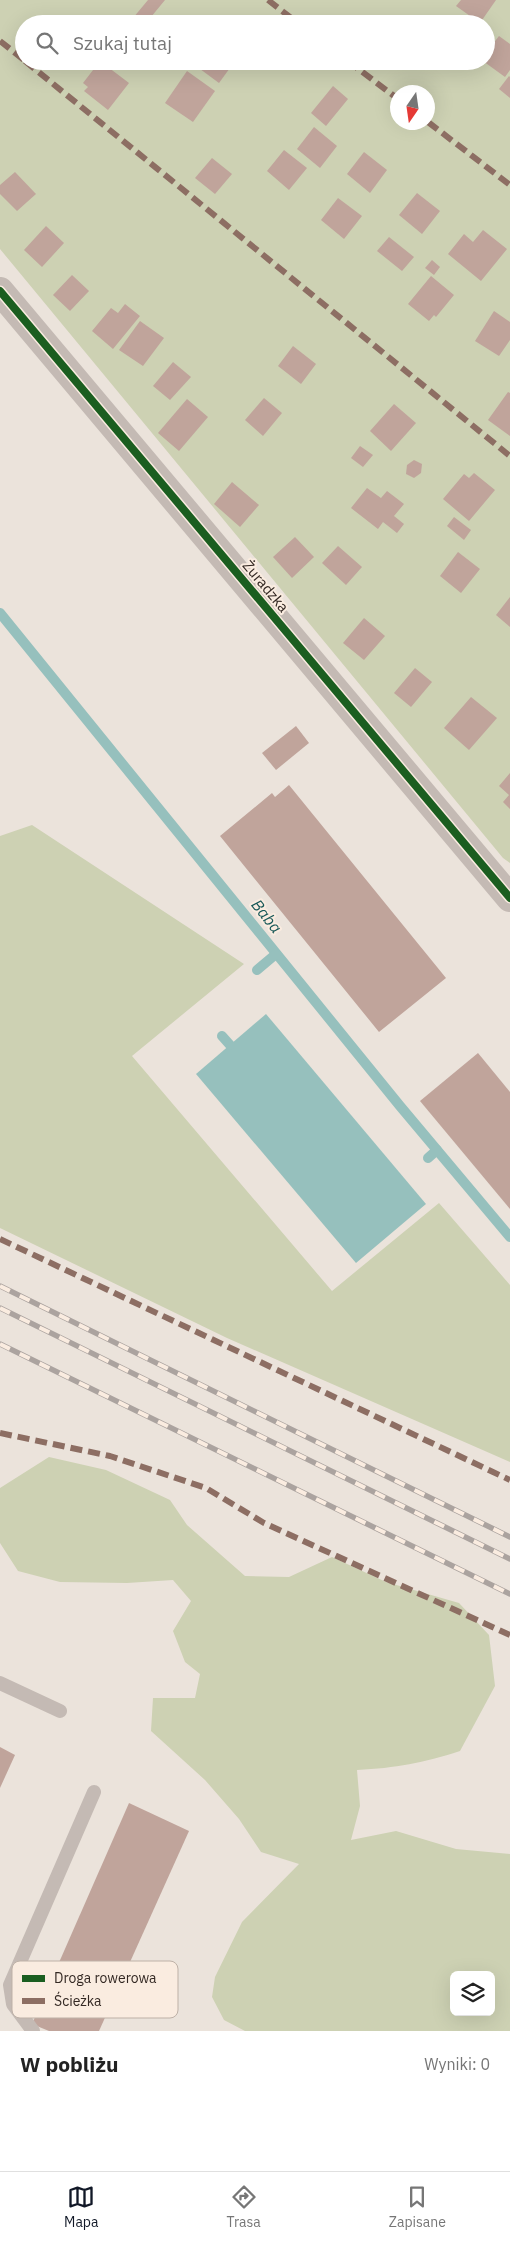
<!DOCTYPE html>
<html lang="pl">
<meta charset="utf-8">
<style>
:root{--surface:#fff;--page:#f2f2f2;--text:#222;--muted:#767676;--line:#e0e0e0;--accent:#111827}
body{margin:0;font-family:"IBM Plex Sans",sans-serif;background:var(--page);color:var(--text)}
.controls{position:absolute;right:15px;bottom:15px;display:grid;overflow:hidden;border-radius:8px;box-shadow:0 5px 20px #0002}
.controls button{width:45px;height:45px;display:grid;place-items:center;padding:0;border:0;border-bottom:1px solid var(--line);background:var(--surface);color:var(--text);font:25px sans-serif}
.compass{position:absolute;left:390px;top:85px;width:45px;height:45px;border-radius:50%;background:var(--surface);box-shadow:0 5px 20px #0002;rotate:193deg}
.list{margin:0;padding:0;list-style:none}
h2{display:flex;justify-content:space-between;align-items:center;height:65px;margin:0;padding:0 20px;font-size:21px}
h2 small{font-size:16px;font-weight:400;color:var(--muted)}
.icon{flex:none;width:28px;height:28px;fill:none;stroke:currentColor;stroke-width:2;stroke-linecap:round;stroke-linejoin:round}
.map{position:relative;flex:none;width:510px;height:2031px;overflow:hidden}
.search{position:absolute;background:var(--surface);box-shadow:0 5px 20px #0002;left:15px;right:15px;top:15px;height:55px;display:flex;align-items:center;gap:12px;box-sizing:border-box;padding:0 18px;border-radius:28px;color:var(--muted);font-size:19px}
.sheet{height:140px;background:var(--surface)}
nav{display:flex;justify-content:space-around;align-items:center;box-sizing:border-box;height:70px;border-top:1px solid var(--line);background:var(--surface);font-size:14px;color:var(--muted)}
nav a{display:grid;justify-items:center;gap:2px}
nav .on{color:var(--accent)}
.map>svg:first-child{display:block}
.green{fill:#cdd1b3;fill-rule:evenodd}
.water{fill:#96c0bd}
.lines{fill:none;stroke-linecap:round;stroke-linejoin:round}
.stream{stroke:#96c0bd;stroke-width:10}
.building{fill:#c0a49b}
.service{stroke:#c4bab4;stroke-width:14}
.minor{stroke:#c4bab4;stroke-width:28}
.rail-casing{stroke:#aba39f;stroke-width:5.5}
.rail{stroke:#faece0;stroke-width:4;stroke-dasharray:11;stroke-linecap:butt}
.quiet{stroke:#8d6e63;stroke-width:6;stroke-dasharray:12 6;stroke-linecap:butt}
.cycleway-casing{stroke:#faece0;stroke-width:11}
.cycleway{stroke:#1b5e20;stroke-width:8}
.labels{text-anchor:middle;dominant-baseline:central;stroke-width:4;stroke-linejoin:round;paint-order:stroke}
.street-label{font-size:15px;fill:#332823;stroke:#faece0}
.water-label{font-size:16px;font-style:italic;fill:#165757;stroke:#faece0}
.key{fill:#faece0;stroke:#beb1a7;stroke-width:1}
.key-label{font-size:14px;fill:#332823}
</style>
<div class="map">
<svg width="510" height="2031" viewBox="0 0 510 2031">
<rect width="100%" height="100%" fill="#ebe3db"/>
<!-- green -->
<g class="green">
<path d="M0,0H510V863L503,858L0,249ZM24,24H486V61H24ZM398,92H428V122H398Z"/>
<polygon points="32,825 244,964 132,1056 332,1291 439,1203 510,1285 510,1462 227,1338 0,1228 0,836"/>
<path d="M49,1457L106,1470L170,1500L187,1525L245,1576L289,1577L332,1557L386,1582L459,1603L489,1635L495,1686L460,1751C423,1763 396,1768 357,1770L360,1806L351,1840L396,1831L456,1849L510,1854V2031H245L224,2020L212,1997L215,1977L242,1922L299,1864L261,1852L239,1819L205,1780L151,1731L153,1698H195L200,1674L185,1662L173,1631L191,1601L173,1580L127,1583L60,1582L18,1571L0,1543V1488ZM454,1975H491V2012H454Z"/>
</g>
<!-- water -->
<polygon class="water" points="266,1014 426,1204 356,1263 196,1074"/>
<g class="lines">
<!-- stream -->
<g class="stream">
<polyline points="0,613 400,1106 510,1237"/>
<polyline points="257,970 276,954"/>
<polyline points="222,1036 230,1045"/>
<polyline points="428,1158 437,1150"/>
</g>
</g>
<!-- building -->
<g class="building">
<polygon points="148,0 165,0 151,17 156,22 154,24 128,24"/>
<polygon points="461,0 496,0 480,23 456,6"/>
<polygon points="499,36 510,44 510,70 505,77 483,61 486,61 486,53"/>
<polygon points="100,61 129,83 108,110 84,91 88,87 83,83"/>
<polygon points="199,61 235,61 219,83 196,66"/>
<polygon points="187,71 215,91 193,122 165,103"/>
<polygon points="509,76 510,77 510,98 499,89"/>
<polygon points="333,86 348,99 326,126 311,113"/>
<polygon points="314,127 337,146 320,168 297,149"/>
<polygon points="284,150 307,168 289,190 267,171"/>
<polygon points="364,152 387,170 370,193 347,174"/>
<polygon points="212,158 232,174 215,194 195,178"/>
<polygon points="15,172 36,194 17,211 0,194 0,185"/>
<polygon points="417,193 440,211 422,234 399,215"/>
<polygon points="338,198 362,216 344,239 321,220"/>
<polygon points="46,226 64,243 42,267 24,250"/>
<polygon points="483,230 507,249 481,281 448,254 464,234 473,242"/>
<polygon points="389,237 414,257 402,271 377,251"/>
<polygon points="432,260 440,267 434,275 425,268"/>
<polygon points="72,275 89,291 70,311 53,295"/>
<polygon points="431,276 454,295 436,317 434,315 429,321 408,304"/>
<polygon points="125,304 140,316 113,349 92,331 111,308 118,313"/>
<polygon points="494,311 510,322 510,340 499,356 475,341"/>
<polygon points="140,321 164,338 143,366 119,350"/>
<polygon points="293,346 316,364 301,384 278,366"/>
<polygon points="173,362 191,377 170,400 153,386"/>
<polygon points="508,392 510,393 510,436 488,420"/>
<polygon points="264,398 282,413 263,436 245,420"/>
<polygon points="187,399 208,417 179,451 158,433"/>
<polygon points="394,404 416,423 391,451 370,431"/>
<polygon points="360,446 373,455 363,467 351,458"/>
<polygon points="414,460 422,464 421,473 414,478 406,474 407,465"/>
<polygon points="474,473 495,490 469,521 443,499 464,474 469,478"/>
<polygon points="232,482 259,505 240,527 214,504"/>
<polygon points="367,488 381,498 387,491 404,504 394,516 404,524 397,533 383,522 378,529 351,508"/>
<polygon points="454,517 471,530 464,540 447,526"/>
<polygon points="295,537 314,557 292,578 273,557"/>
<polygon points="338,546 362,567 346,585 322,563"/>
<polygon points="458,552 480,569 461,593 440,576"/>
<polygon points="510,597 510,627 496,615"/>
<polygon points="364,618 385,636 364,660 343,643"/>
<polygon points="415,668 432,682 411,707 394,693"/>
<polygon points="471,697 497,718 469,750 444,728"/>
<polygon points="296,726 309,743 276,770 262,753"/>
<polygon points="510,773 510,809 503,802 509,795 499,786"/>
<polygon points="289,785 446,978 379,1032 220,836 272,793 275,797"/>
<polygon points="478,1053 510,1092 510,1209 420,1101"/>
<polygon points="0,1747 15,1755 0,1788"/>
<polygon points="129,1803 189,1831 99,2031 49,2031 32,2024"/>
</g>
<g class="lines">
<!-- service -->
<g class="service">
<polyline points="0,1683 60,1711"/>
<polyline points="33,2031 13,2004 10,1985 94,1792"/>
</g>
<!-- minor -->
<polyline class="minor" points="0,291 510,898"/>
<!-- rail casing -->
<g class="rail-casing">
<g id="rail">
<polyline points="0,1286 510,1537"/>
<polyline points="0,1308 510,1559"/>
<polyline points="0,1344 510,1594"/>
</g>
</g>
<!-- rail -->
<use href="#rail" class="rail"/>
<!-- quiet -->
<g class="quiet">
<polyline points="268,0 299,24"/>
<polyline points="0,41 24,60"/>
<polyline points="25,61 510,456"/>
<polyline points="348,61 398,99"/>
<polyline points="428,122 510,185"/>
<polyline points="0,1239 510,1480"/>
<polyline points="0,1433 110,1456 206,1488 264,1523 510,1635"/>
</g>
<!-- cycleway casing -->
<g class="cycleway-casing">
<polyline id="cycleway" points="0,291 510,898"/>
</g>
<!-- cycleway -->
<use href="#cycleway" class="cycleway"/>
</g>
<g class="labels">
<!-- street labels -->
<g class="street-label">
<text transform="translate(266 586) rotate(50)">Żuradzka</text>
</g>
<!-- water labels -->
<g class="water-label">
<text transform="translate(267 916) rotate(51)">Baba</text>
</g>
</g>
<!-- legend -->
<rect x="12" y="1961" width="166" height="57" rx="8" class="key"/>
<rect x="22" y="1975" width="23" height="7" fill="#1b5e20"/>
<rect x="22" y="1998" width="23" height="6" fill="#8d6e63"/>
<g class="key-label">
<text x="54" y="1983">Droga rowerowa</text>
<text x="54" y="2006">Ścieżka</text>
</g>
</svg>
<div class="controls">
<button><svg class="icon" aria-label="layers" viewBox="0 0 24 24"><path d="M12 4l9 5-9 5-9-5zM3 14l9 5 9-5"/></svg></button>
</div>
<svg class="compass" viewBox="-18 -18 36 36"><path d="M0-13l5 13h-10z" fill="#e53935"/><path d="M0 13l5-13h-10z" fill="#767676"/></svg>
<div class="search"><svg class="icon" aria-label="search" viewBox="0 0 24 24"><circle cx="10" cy="10" r="6"/><path d="M15 15l6 6"/></svg>Szukaj tutaj</div>
</div>
<section class="sheet">
<h2>W pobliżu<small>Wyniki: 0</small></h2>
<ul class="list">
</ul>
</section>
<nav>
<a class="on"><svg class="icon" aria-label="map" viewBox="0 0 24 24"><path d="M3 6l6-2 6 2 6-2v14l-6 2-6-2-6 2zM9 4v14M15 6v14"/></svg>Mapa</a>
<a><svg class="icon" aria-label="directions" viewBox="0 0 24 24"><path d="M12 3l9 9-9 9-9-9zM9 14v-3h6M13 9l2 2-2 2"/></svg>Trasa</a>
<a><svg class="icon" aria-label="saved" viewBox="0 0 24 24"><path d="M7 4h10v16l-5-4-5 4z"/></svg>Zapisane</a>
</nav>
